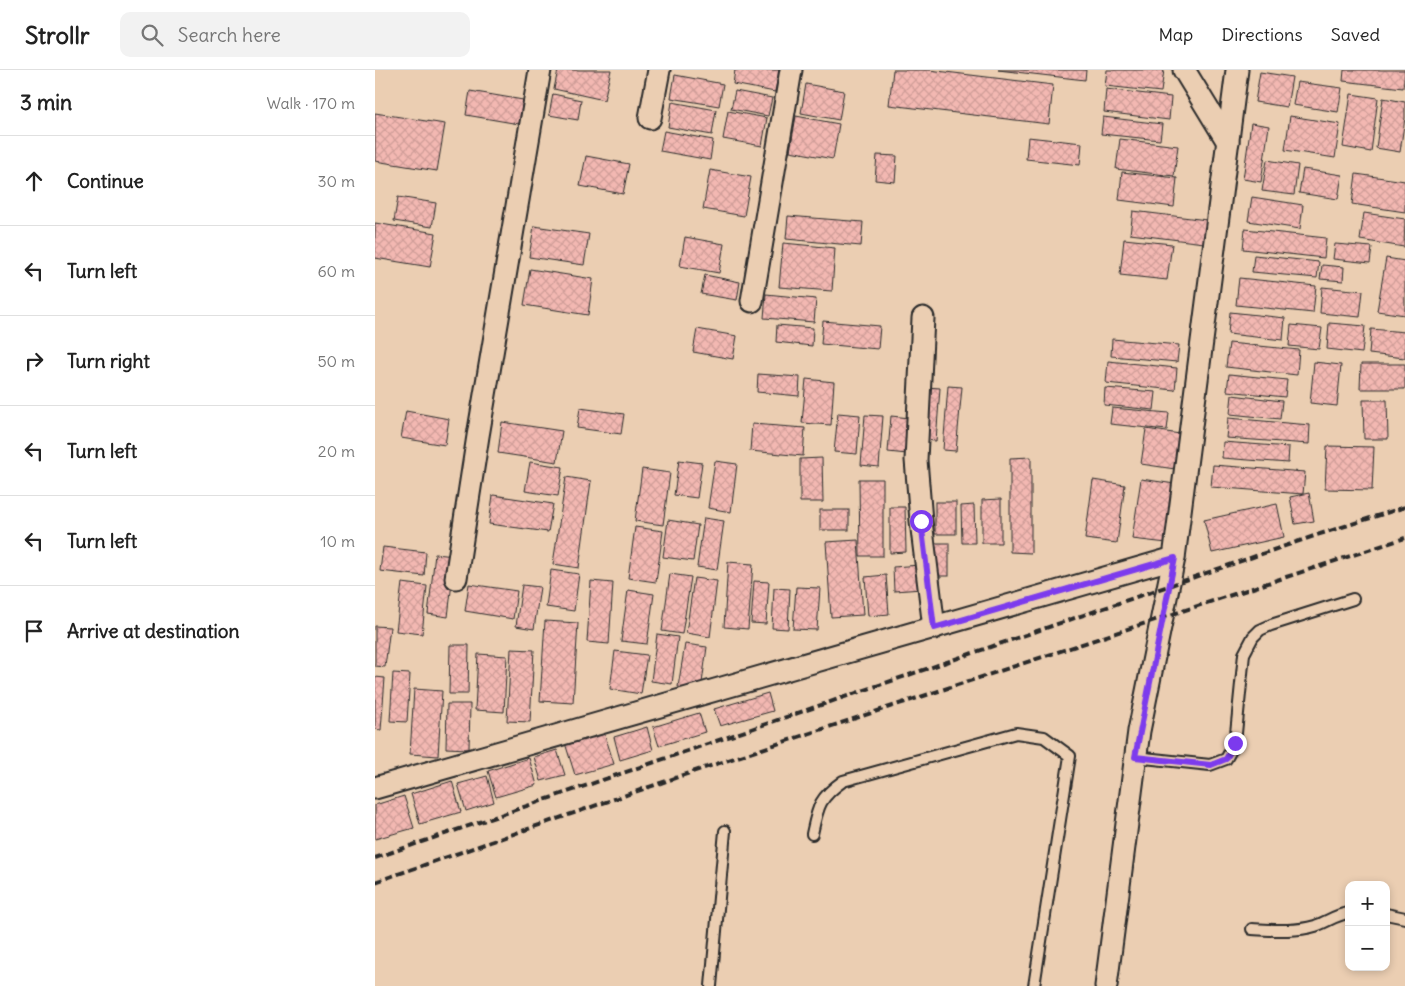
<!DOCTYPE html>
<meta charset="utf-8">
<style>
:root{--surface:#fff;--page:#f2f2f2;--text:#222;--muted:#767676;--line:#e0e0e0}
body{margin:0;font-family:Delius,sans-serif;background:var(--page);color:var(--text)}
.controls{position:absolute;right:15px;bottom:15px;display:grid;overflow:hidden;border-radius:10px;box-shadow:0 2px 8px #0003}
.controls button{width:45px;height:45px;display:grid;place-items:center;padding:0;border:0;border-bottom:1px solid var(--line);background:var(--surface);color:var(--text);font:25px sans-serif}
.stop{position:absolute;width:15px;height:15px;margin:-11px;border:4px solid #7c3aed;border-radius:50%;background:#fff}
.stop.end{background:#7c3aed;border-color:#fff;box-shadow:0 1px 5px #0008}
.list{margin:0;padding:0;list-style:none}
h2{display:flex;justify-content:space-between;align-items:center;height:65px;margin:0;padding:0 20px;font-size:21px}
h2 small{font-size:16px;font-weight:400;color:var(--muted)}
.list li{display:grid;grid-template-columns:32px 1fr auto;gap:15px;align-items:center;box-sizing:border-box;height:90px;padding:0 20px;border-top:1px solid var(--line)}
.list b{display:block;font-size:19px;white-space:nowrap}
.list em{font-size:16px;font-style:normal;color:var(--muted)}
.icon{flex:none;width:28px;height:28px;fill:none;stroke:currentColor;stroke-width:2;stroke-linecap:round;stroke-linejoin:round}
.map{position:relative;flex:none;width:1030px;height:916px;overflow:hidden}
header{display:flex;align-items:center;gap:30px;box-sizing:border-box;height:70px;padding:0 25px;background:var(--surface);border-bottom:1px solid var(--line)}
header strong{font-size:24px}
nav{display:flex;gap:28px;margin-inline-start:auto;font-size:18px}
.search{width:350px;height:45px;background:var(--page);display:flex;align-items:center;gap:12px;box-sizing:border-box;padding:0 18px;border-radius:10px;color:var(--muted);font-size:19px}
main{display:flex}
aside{flex:1;background:var(--surface)}
.map>svg:first-child{display:block}
.building{fill:url(#building-cross-hatch);stroke:#2b2b2b}
.lines{fill:none;stroke-linecap:round;stroke-linejoin:round}
.lane-casing{stroke:#2b2b2b;stroke-width:14}
.street-casing{stroke:#2b2b2b;stroke-width:25}
.lane{stroke:#ebceb2;stroke-width:10}
.street{stroke:#ebceb2;stroke-width:21}
.rail{stroke:#2b2b2b;stroke-width:4;stroke-dasharray:8 4;stroke-linecap:butt}
.route{stroke:#7c3aed;stroke-width:6}
</style>
<header>
<strong>Strollr</strong>
<div class="search"><svg class="icon" aria-label="search" viewBox="0 0 24 24"><circle cx="10" cy="10" r="6"/><path d="M15 15l6 6"/></svg>Search here</div>
<nav><a>Map</a><a>Directions</a><a>Saved</a></nav>
</header>
<main>
<aside>
<h2>3 min<small>Walk · 170 m</small></h2>
<ul class="list">
<li><svg class="icon" aria-label="ahead" viewBox="0 0 24 24"><path d="M12 20V5M6 11l6-6 6 6"/></svg><div><b>Continue</b></div><em>30 m</em></li>
<li><svg class="icon" aria-label="left" viewBox="0 0 24 24"><path d="M17 20v-9H6M10 6l-5 5 5 5"/></svg><div><b>Turn left</b></div><em>60 m</em></li>
<li><svg class="icon" aria-label="right" viewBox="0 0 24 24"><path d="M7 20v-9h11M14 6l5 5-5 5"/></svg><div><b>Turn right</b></div><em>50 m</em></li>
<li><svg class="icon" aria-label="left" viewBox="0 0 24 24"><path d="M17 20v-9H6M10 6l-5 5 5 5"/></svg><div><b>Turn left</b></div><em>20 m</em></li>
<li><svg class="icon" aria-label="left" viewBox="0 0 24 24"><path d="M17 20v-9H6M10 6l-5 5 5 5"/></svg><div><b>Turn left</b></div><em>10 m</em></li>
<li><svg class="icon" aria-label="arrive" viewBox="0 0 24 24"><path d="M6 21V4h12l-3 4 3 4H6"/></svg><div><b>Arrive at destination</b></div></li>
</ul>
</aside>
<div class="map">
<svg width="1030" height="916" viewBox="0 0 1030 916">
<defs>
<pattern id="building-cross-hatch" width="8" height="8" patternUnits="userSpaceOnUse" patternTransform="scale(1.25)"><rect width="8" height="8" fill="#f3b8b2"/><path d="M0 0l8 8M0 8l8-8" fill="none" stroke="#d09e99"/></pattern>
</defs>
<rect width="100%" height="100%" fill="#ebceb2"/>
<filter id="ink" filterUnits="userSpaceOnUse"><feTurbulence type="fractalNoise" baseFrequency=".02" numOctaves="2"/><feDisplacementMap in="SourceGraphic" scale="10" xChannelSelector="R" yChannelSelector="G"/><feConvolveMatrix kernelMatrix="1 2 1 2 8 2 1 2 1" color-interpolation-filters="sRGB"/></filter>
<g filter="url(#ink)">
<!-- building -->
<g class="building">
<polygon points="183,0 236,0 229,30 179,19"/>
<polygon points="360,0 404,0 400,22 358,14"/>
<polygon points="518,0 554,0 678,15 674,54 514,35"/>
<polygon points="623,0 711,0 710,10"/>
<polygon points="732,0 789,0 786,22 730,16"/>
<polygon points="969,0 1030,0 1028,18 968,11"/>
<polygon points="885,2 917,7 912,37 880,32"/>
<polygon points="300,5 348,14 344,36 296,28"/>
<polygon points="922,12 967,18 963,42 918,35"/>
<polygon points="431,14 469,21 464,50 426,43"/>
<polygon points="731,19 796,27 794,50 729,42"/>
<polygon points="95,21 148,30 144,54 91,45"/>
<polygon points="360,21 397,28 393,46 356,39"/>
<polygon points="178,24 206,30 203,50 174,45"/>
<polygon points="976,24 1003,28 996,82 968,77"/>
<polygon points="1008,28 1030,32 1030,48 1025,82 1001,78"/>
<polygon points="297,32 341,40 337,65 293,57"/>
<polygon points="353,41 392,48 387,76 348,69"/>
<polygon points="0,43 70,54 62,101 0,91"/>
<polygon points="421,46 464,54 458,89 415,81"/>
<polygon points="915,46 965,54 960,88 910,80"/>
<polygon points="728,47 787,54 785,70 726,64"/>
<polygon points="876,53 894,56 886,112 868,109"/>
<polygon points="289,61 338,70 335,90 285,81"/>
<polygon points="653,67 707,73 705,95 651,89"/>
<polygon points="745,69 803,76 799,106 741,99"/>
<polygon points="502,85 522,86 520,112 500,110"/>
<polygon points="211,86 254,94 248,124 205,116"/>
<polygon points="892,90 923,95 919,125 887,121"/>
<polygon points="928,99 967,105 963,129 924,123"/>
<polygon points="335,100 376,107 369,146 328,139"/>
<polygon points="747,102 802,108 799,137 744,130"/>
<polygon points="981,104 1030,111 1030,142 977,134"/>
<polygon points="23,127 61,133 57,157 19,151"/>
<polygon points="877,127 928,135 925,159 873,151"/>
<polygon points="758,141 832,150 829,173 755,164"/>
<polygon points="989,143 1030,149 1029,177 985,170"/>
<polygon points="413,146 488,152 486,176 411,169"/>
<polygon points="0,153 61,163 55,197 0,188"/>
<polygon points="159,156 214,164 209,195 154,187"/>
<polygon points="870,159 951,168 949,188 868,179"/>
<polygon points="310,167 349,174 344,203 305,196"/>
<polygon points="749,169 797,174 792,210 745,205"/>
<polygon points="408,173 460,178 457,221 404,217"/>
<polygon points="960,174 997,177 995,193 958,189"/>
<polygon points="879,185 944,192 942,208 877,202"/>
<polygon points="1011,188 1030,191 1030,245 1002,241"/>
<polygon points="947,195 969,197 968,211 945,209"/>
<polygon points="155,199 218,209 213,245 149,235"/>
<polygon points="330,205 365,212 362,230 326,224"/>
<polygon points="864,208 941,216 938,243 861,235"/>
<polygon points="947,217 988,221 985,247 945,243"/>
<polygon points="391,224 441,229 439,252 389,248"/>
<polygon points="855,242 910,248 908,270 853,264"/>
<polygon points="448,251 505,256 503,279 446,274"/>
<polygon points="954,253 990,256 987,283 952,279"/>
<polygon points="402,255 438,258 437,276 401,272"/>
<polygon points="916,255 947,258 944,279 914,276"/>
<polygon points="322,259 362,266 358,289 318,282"/>
<polygon points="996,259 1030,262 1030,288 994,284"/>
<polygon points="737,269 804,275 802,292 736,286"/>
<polygon points="854,273 924,280 922,305 851,297"/>
<polygon points="733,291 802,298 800,320 731,313"/>
<polygon points="939,292 966,295 962,336 935,333"/>
<polygon points="986,294 1030,294 1030,319 985,319"/>
<polygon points="383,304 425,307 424,326 382,322"/>
<polygon points="854,304 912,310 910,327 852,321"/>
<polygon points="431,309 459,312 456,355 427,353"/>
<polygon points="573,316 587,317 581,381 568,380"/>
<polygon points="551,317 565,318 561,371 547,370"/>
<polygon points="730,318 781,322 779,340 729,335"/>
<polygon points="857,325 907,331 905,349 855,344"/>
<polygon points="988,330 1012,330 1013,369 989,369"/>
<polygon points="205,338 249,344 246,364 202,358"/>
<polygon points="737,338 794,343 792,360 735,354"/>
<polygon points="31,341 74,349 70,375 26,368"/>
<polygon points="463,343 485,345 482,384 459,382"/>
<polygon points="490,345 508,346 504,397 486,395"/>
<polygon points="516,346 535,348 532,384 513,382"/>
<polygon points="853,348 935,355 934,374 851,368"/>
<polygon points="127,352 187,361 182,392 123,383"/>
<polygon points="377,354 430,358 428,386 375,381"/>
<polygon points="771,359 805,364 800,399 766,394"/>
<polygon points="848,372 914,377 913,393 847,388"/>
<polygon points="952,376 999,377 997,420 950,419"/>
<polygon points="656,387 656,483 635,482 635,388"/>
<polygon points="447,388 448,432 425,432 425,389"/>
<polygon points="304,390 327,393 322,428 299,425"/>
<polygon points="340,391 362,394 356,442 333,438"/>
<polygon points="155,392 188,397 183,426 150,421"/>
<polygon points="838,395 930,402 928,424 836,417"/>
<polygon points="267,399 295,403 288,455 260,451"/>
<polygon points="191,407 216,411 204,498 178,494"/>
<polygon points="484,409 508,409 508,486 485,486"/>
<polygon points="766,409 800,414 792,473 757,469"/>
<polygon points="718,410 750,415 742,473 710,469"/>
<polygon points="934,423 939,451 920,454 915,427"/>
<polygon points="118,425 178,434 173,462 114,454"/>
<polygon points="626,429 626,473 607,473 607,430"/>
<rect x="560" y="432" width="21" height="32"/>
<polygon points="902,434 909,467 837,483 829,450"/>
<polygon points="599,435 600,473 587,473 586,436"/>
<polygon points="515,437 530,437 531,482 515,483"/>
<rect x="445" y="440" width="29" height="20"/>
<polygon points="329,448 349,451 342,500 322,497"/>
<polygon points="293,450 323,455 318,491 288,487"/>
<polygon points="260,457 288,461 281,512 253,508"/>
<polygon points="483,470 488,545 456,547 451,472"/>
<rect x="557" y="473" width="17" height="33"/>
<polygon points="8,477 51,482 49,506 5,501"/>
<polygon points="60,484 80,486 73,547 53,544"/>
<polygon points="353,492 378,494 373,559 349,557"/>
<polygon points="545,495 547,519 519,521 518,497"/>
<polygon points="176,500 204,504 199,541 171,537"/>
<polygon points="295,504 316,507 307,564 287,561"/>
<polygon points="511,505 514,544 493,546 490,507"/>
<polygon points="319,508 342,511 335,567 311,563"/>
<polygon points="216,511 238,513 234,574 212,572"/>
<polygon points="379,511 394,512 391,554 376,553"/>
<polygon points="27,513 52,516 47,564 21,561"/>
<polygon points="94,514 142,521 138,549 90,541"/>
<polygon points="147,515 165,517 159,559 141,556"/>
<polygon points="421,517 445,518 442,560 418,559"/>
<polygon points="399,518 415,519 413,559 397,558"/>
<polygon points="253,520 279,524 272,574 246,571"/>
<polygon points="170,551 203,553 198,633 165,631"/>
<polygon points="0,556 15,557 10,597 0,596"/>
<polygon points="282,564 303,567 297,614 276,611"/>
<polygon points="310,574 332,577 326,620 303,617"/>
<polygon points="75,575 94,575 93,624 74,624"/>
<polygon points="136,579 159,580 155,652 132,651"/>
<polygon points="240,581 272,585 266,624 235,619"/>
<polygon points="103,584 132,586 129,642 100,640"/>
<polygon points="18,603 35,604 32,652 15,651"/>
<polygon points="0,607 10,608 6,660 0,659"/>
<polygon points="39,619 67,621 63,686 35,684"/>
<polygon points="393,623 398,641 345,656 339,639"/>
<polygon points="72,634 95,634 94,679 71,678"/>
<polygon points="324,643 330,662 284,676 278,657"/>
<polygon points="272,657 278,680 245,690 239,667"/>
<polygon points="229,662 239,694 200,705 190,673"/>
<polygon points="182,680 190,705 166,711 159,687"/>
<polygon points="154,688 162,715 121,727 113,701"/>
<polygon points="112,706 119,732 91,741 83,714"/>
<polygon points="77,711 86,742 45,754 36,724"/>
<polygon points="29,726 39,758 0,769 0,735"/>
</g>
<g class="lines">
<!-- lane casing -->
<g class="lane-casing">
<g id="lane">
<polyline points="760,687 835,695 851,689 860,673 869,584 878,567 885,560 896,555 978,529"/>
<path d="M437,764C443,736 444,728 468,711L641,663L669,667L695,686L659,916"/>
<polyline points="1011,844 1030,848"/>
<path d="M877,859C899,860 919,862 940,856C952,852 962,844 974,843"/>
<polyline points="336,916 350,761"/>
</g>
</g>
<!-- street casing -->
<g class="street-casing">
<g id="street">
<polyline points="809,0 853,72"/>
<polyline points="275,48 284,0"/>
<polyline points="377,231 416,0"/>
<polyline points="548,248 541,390 546,451 559,558"/>
<polyline points="81,508 103,366 165,0"/>
<polyline points="0,718 799,488"/>
<polyline points="731,916 764,661 799,488 862,0"/>
</g>
</g>
<!-- lane -->
<use href="#lane" class="lane"/>
<!-- street -->
<use href="#street" class="street"/>
<!-- rail -->
<g class="rail">
<polyline points="0,788 942,465 1030,437"/>
<polyline points="0,812 326,699 1030,468"/>
</g>
</g>
</g>
<g class="lines" filter="url(#ink)">
<!-- route -->
<polyline class="route" points="546,451 559,558 800,488 760,687 836,695 851,689 860,673"/>
</g>
</svg>
<div class="controls">
<button>+</button>
<button>−</button>
</div>
<div class="stop" style="left:546px;top:451px"></div>
<div class="stop end" style="left:860px;top:673px"></div>
</div>
</main>
